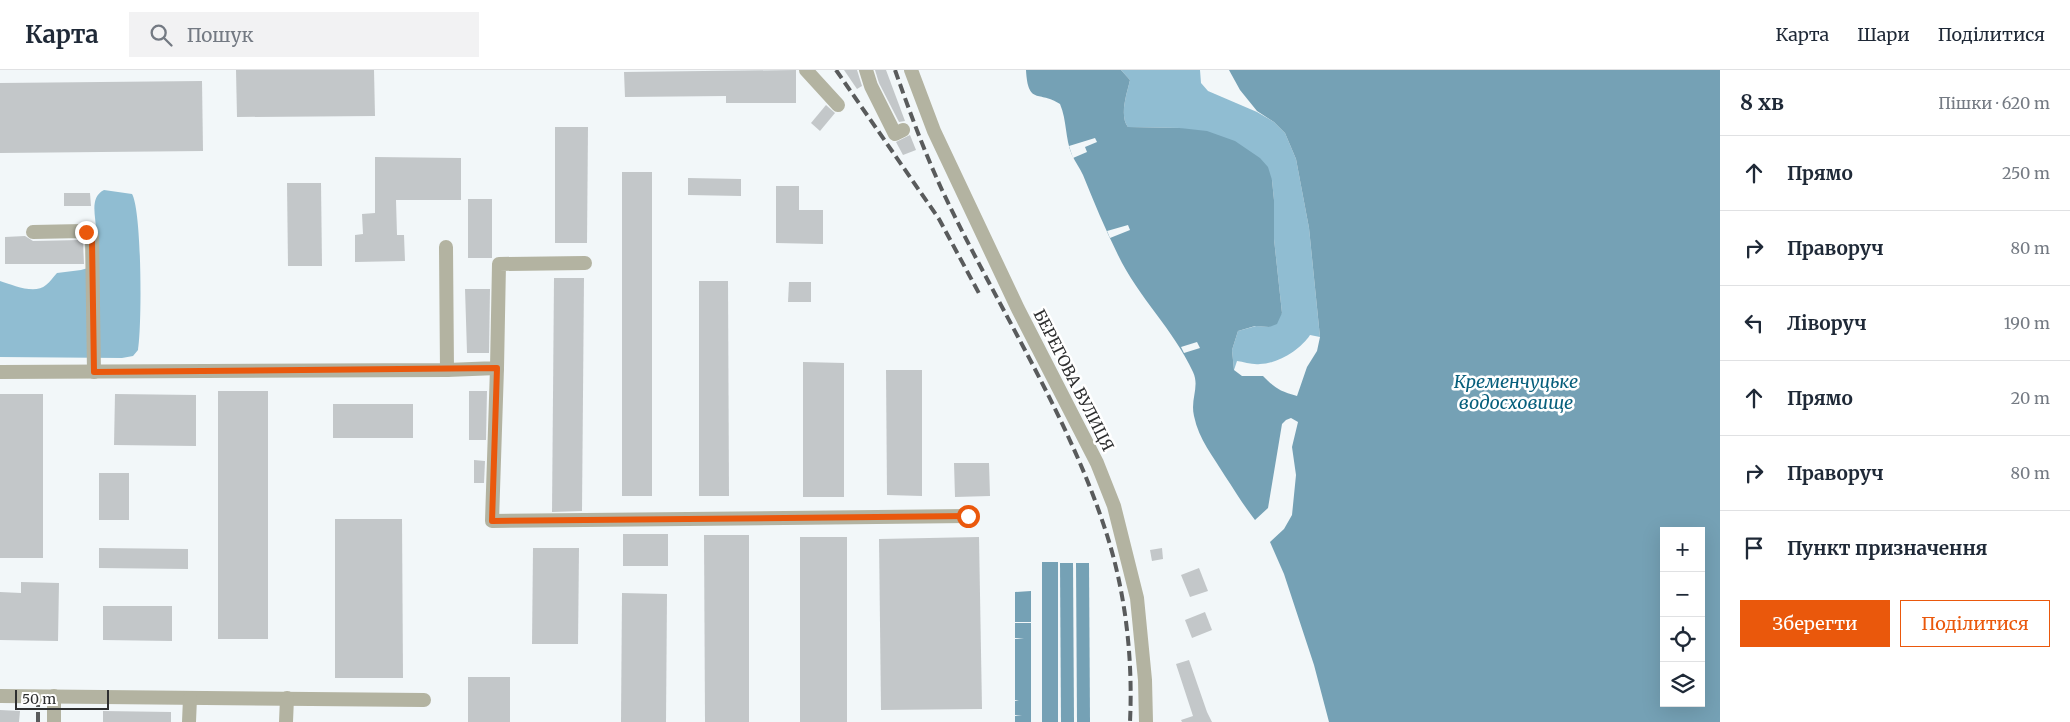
<!DOCTYPE html>
<html lang="uk">
<meta charset="utf-8">
<style>
:root{--surface:#fff;--page:#f2f2f3;--text:#1f2937;--muted:#747a83;--line:#e0e1e3;--accent:#ea580c}
body{margin:0;font-family:Merriweather,serif;background:var(--page);color:var(--text)}
.controls{position:absolute;right:15px;bottom:15px;display:grid;overflow:hidden;border-radius:0px;box-shadow:0 5px 20px #0002}
.controls button{width:45px;height:45px;display:grid;place-items:center;padding:0;border:0;border-bottom:1px solid var(--line);background:var(--surface);color:var(--text);font:25px sans-serif}
.scale{position:absolute;left:15px;bottom:12px;width:94px;box-sizing:border-box;padding-left:5px;border:2px solid #2e2f30;border-top:0;font-size:14px;line-height:18px;white-space:nowrap;color:#2e2f30;-webkit-text-stroke:4px #fff;paint-order:stroke}
.stop{position:absolute;width:15px;height:15px;margin:-11px;border:4px solid #ea580c;border-radius:50%;background:#fff}
.stop.end{background:#ea580c;border-color:#fff;box-shadow:0 1px 5px #0008}
.list{margin:0;padding:0;list-style:none}
h2{display:flex;justify-content:space-between;align-items:center;height:65px;margin:0;padding:0 20px;font-size:21px}
h2 small{font-size:16px;font-weight:400;color:var(--muted)}
.list li{display:grid;grid-template-columns:32px 1fr auto;gap:15px;align-items:center;box-sizing:border-box;height:75px;padding:0 20px;border-top:1px solid var(--line)}
.list b{display:block;font-size:19px;white-space:nowrap}
.list em{font-size:16px;font-style:normal;color:var(--muted)}
.actions{display:flex;gap:10px;padding:15px 20px}
.actions a{flex:1;padding:11px 0;border:1px solid var(--accent);border-radius:0px;text-align:center;font-size:18px;color:var(--accent)}
.actions .main{background:var(--accent);color:#fff}
.icon{flex:none;width:28px;height:28px;fill:none;stroke:currentColor;stroke-width:2;stroke-linecap:round;stroke-linejoin:round}
.map{position:relative;flex:none;width:1720px;height:652px;overflow:hidden}
header{display:flex;align-items:center;gap:30px;box-sizing:border-box;height:70px;padding:0 25px;background:var(--surface);border-bottom:1px solid var(--line)}
header strong{font-size:24px}
nav{display:flex;gap:28px;margin-inline-start:auto;font-size:18px}
.search{width:350px;height:45px;background:var(--page);display:flex;align-items:center;gap:12px;box-sizing:border-box;padding:0 18px;border-radius:0px;color:var(--muted);font-size:19px}
main{display:flex}
aside{flex:1;background:var(--surface)}
.map>svg:first-child{display:block}
.forest{fill:#90bdd2}
.water{fill:#75a1b5;fill-rule:evenodd}
.pier{fill:#f2f7f9}
.building{fill:#c3c7c9}
.lines{fill:none;stroke-linecap:round;stroke-linejoin:round}
.minor{stroke:#b3b3a1;stroke-width:14}
.rail{stroke:#595b5c;stroke-width:4;stroke-dasharray:10 5;stroke-linecap:butt}
.route{stroke:#ea580c;stroke-width:6}
.labels{text-anchor:middle;dominant-baseline:central;stroke-width:5;stroke-linejoin:round;paint-order:stroke}
.street-label{font-size:16px;fill:#2e2f30;stroke:#fff}
.water-label{font-size:18px;font-style:italic;fill:#075f7c;stroke:#fff}
</style>
<header>
<strong>Карта</strong>
<div class="search"><svg class="icon" aria-label="search" viewBox="0 0 24 24"><circle cx="10" cy="10" r="6"/><path d="M15 15l6 6"/></svg>Пошук</div>
<nav><a>Карта</a><a>Шари</a><a>Поділитися</a></nav>
</header>
<main>
<div class="map">
<svg width="1720" height="652" viewBox="0 0 1720 652">
<rect width="100%" height="100%" fill="#f2f7f9"/>
<!-- forest -->
<g class="forest">
<path d="M1121,0H1200L1201,13L1208,21L1257,42L1274,52L1285,63L1296,89L1309,158L1320,267L1310,265C1301,279 1278,294 1260,294C1253,295 1244,292 1237,291L1234,300L1232,280L1238,261L1256,256L1269,257L1282,243L1274,169V130L1272,110L1180,58L1128,57C1119,46 1127,23 1130,10Z"/>
<path d="M104,120L132,124C142,141 142,257 138,280L133,286L122,288L0,287V211C13,215 35,225 46,215C50,212 53,207 57,203L81,200L88,198C90,187 95,175 96,163C97,149 88,128 104,120Z"/>
</g>
<!-- water -->
<g class="water">
<path d="M1026,0H1121L1130,10C1127,23 1119,46 1128,57L1180,58L1207,61L1235,71L1260,88L1268,97L1272,110L1274,130V169L1282,243L1277,254L1269,257L1255,256L1238,261L1232,280L1234,300L1242,306H1263C1275,318 1279,321 1297,326L1307,297L1317,281L1320,267L1309,158L1296,89L1285,63L1274,52L1257,41L1240,20L1229,0H1720V652H1329L1314,595L1284,504L1270,472L1284,459L1292,445L1296,405L1292,377L1298,352L1291,348L1286,350L1282,354L1268,438L1255,450C1244,436 1235,421 1225,406C1213,386 1199,370 1194,346C1190,329 1200,317 1193,302C1174,260 1138,227 1118,185C1105,159 1094,132 1083,105C1080,98 1075,92 1072,85C1065,69 1067,50 1060,34C1039,20 1028,36 1026,0ZM1664,461H1701V633H1664Z"/>
<rect x="1042" y="492" width="16" height="160"/>
<polygon points="1060,493 1073,493 1074,652 1061,652"/>
<polygon points="1076,493 1089,493 1090,652 1077,652"/>
<polygon points="1031,521 1031,552 1015,552 1015,522"/>
<polygon points="1015,553 1031,553 1031,652 1015,652 1015,646 1022,645 1015,645 1015,631 1019,630 1015,630 1015,569 1024,568 1015,568"/>
</g>
<!-- pier -->
<g class="pier">
<polygon points="1095,68 1097,72 1085,77 1087,82 1073,88 1069,76"/>
<polygon points="1128,155 1130,160 1110,168 1107,161"/>
<polygon points="1197,272 1200,278 1184,283 1181,277"/>
</g>
<!-- building -->
<g class="building">
<polygon points="236,0 374,0 375,46 237,47"/>
<polygon points="796,0 796,33 726,33 726,26 625,27 624,2"/>
<polygon points="844,0 857,0 862,16 857,19"/>
<polygon points="875,0 886,0 905,51 899,52 879,13"/>
<polygon points="202,11 203,81 0,83 0,13"/>
<polygon points="826,35 835,43 820,61 811,53"/>
<polygon points="555,57 588,57 587,173 555,173"/>
<polygon points="910,65 916,80 903,85 896,72"/>
<polygon points="375,87 461,88 461,130 396,130 397,165 404,165 405,191 355,192 355,165 363,164 362,144 375,143"/>
<rect x="622" y="102" width="30" height="324"/>
<polygon points="688,108 741,109 741,126 688,125"/>
<polygon points="287,113 321,113 322,196 288,196"/>
<polygon points="776,116 799,116 799,140 823,140 823,174 776,173"/>
<polygon points="64,123 90,123 91,136 64,136"/>
<rect x="468" y="129" width="24" height="59"/>
<polygon points="25,166 33,171 80,170 83,172 84,194 5,194 5,167"/>
<polygon points="554,208 584,208 582,441 552,442"/>
<polygon points="699,211 728,211 729,426 699,426"/>
<polygon points="789,212 811,212 811,232 788,232"/>
<polygon points="465,219 490,219 489,283 467,283"/>
<polygon points="803,292 844,293 844,427 803,427"/>
<polygon points="886,300 922,300 922,426 887,425"/>
<rect x="218" y="321" width="50" height="248"/>
<polygon points="469,321 487,321 486,370 469,370"/>
<rect x="0" y="324" width="43" height="164"/>
<polygon points="115,324 196,325 196,376 114,375"/>
<rect x="333" y="334" width="80" height="34"/>
<polygon points="474,390 485,391 484,413 474,413"/>
<polygon points="954,393 989,393 990,426 955,427"/>
<rect x="99" y="403" width="30" height="47"/>
<polygon points="335,449 402,449 403,608 335,608"/>
<rect x="623" y="464" width="45" height="32"/>
<polygon points="704,465 749,465 749,652 705,652"/>
<rect x="800" y="467" width="47" height="185"/>
<polygon points="979,467 982,639 881,640 879,469"/>
<polygon points="99,478 188,479 188,499 99,498"/>
<polygon points="533,478 579,478 578,574 532,574"/>
<polygon points="1162,478 1163,489 1152,491 1150,480"/>
<polygon points="1199,498 1208,521 1190,527 1181,505"/>
<polygon points="21,512 59,513 58,571 0,570 0,522 21,523"/>
<polygon points="622,523 667,524 666,652 621,652"/>
<polygon points="103,536 172,536 172,571 103,570"/>
<polygon points="1205,542 1212,560 1192,568 1185,550"/>
<polygon points="1189,590 1207,642 1212,652 1182,652 1181,650 1193,646 1176,594"/>
<rect x="468" y="607" width="42" height="45"/>
<polygon points="0,640 20,641 19,652 0,652"/>
<polygon points="103,641 171,642 171,652 103,652"/>
</g>
<g class="lines">
<!-- minor -->
<g class="minor">
<polyline points="806,0 838,35"/>
<polyline points="866,0 871,16 895,64 903,60"/>
<polyline points="911,0 934,61 1018,239 1097,393 1114,436 1137,528 1145,610 1146,652"/>
<polyline points="33,162 83,161 92,167 94,302"/>
<polyline points="497,298 492,451 969,446"/>
<polyline points="447,300 497,298 499,194 585,193"/>
<polyline points="0,302 447,300 446,177"/>
<polyline points="0,626 424,630"/>
<polyline points="54,626 54,652"/>
<polyline points="189,652 190,628"/>
<polyline points="286,652 287,628"/>
</g>
<!-- rail -->
<g class="rail">
<polyline points="836,0 939,149 981,227"/>
<path d="M895,0C909,40 924,81 942,120C995,233 1069,345 1107,465C1126,525 1133,590 1130,652"/>
<polyline points="38,652 38,635"/>
</g>
</g>
<g class="lines">
<!-- route -->
<polyline class="route" points="86,162 92,167 92,170 94,302 497,298 492,451 968,446"/>
</g>
<g class="labels">
<!-- street labels -->
<g class="street-label">
<text transform="translate(1074 310) rotate(63)">БЕРЕГОВА ВУЛИЦЯ</text>
</g>
<!-- water labels -->
<g class="water-label">
<text x="1516" y="311">Кременчуцьке<tspan x="1516" dy="21">водосховище</tspan></text>
</g>
</g>
</svg>
<div class="controls">
<button>+</button>
<button>−</button>
<button><svg class="icon" aria-label="locate" viewBox="0 0 24 24"><circle cx="12" cy="12" r="6"/><path d="M12 2v4M12 18v4M2 12h4M18 12h4"/></svg></button>
<button><svg class="icon" aria-label="layers" viewBox="0 0 24 24"><path d="M12 4l9 5-9 5-9-5zM3 14l9 5 9-5"/></svg></button>
</div>
<div class="scale">50 m</div>
<div class="stop" style="left:968px;top:446px"></div>
<div class="stop end" style="left:86px;top:162px"></div>
</div>
<aside>
<h2>8 хв<small>Пішки · 620 m</small></h2>
<ul class="list">
<li><svg class="icon" aria-label="ahead" viewBox="0 0 24 24"><path d="M12 20V5M6 11l6-6 6 6"/></svg><div><b>Прямо</b></div><em>250 m</em></li>
<li><svg class="icon" aria-label="right" viewBox="0 0 24 24"><path d="M7 20v-9h11M14 6l5 5-5 5"/></svg><div><b>Праворуч</b></div><em>80 m</em></li>
<li><svg class="icon" aria-label="left" viewBox="0 0 24 24"><path d="M17 20v-9H6M10 6l-5 5 5 5"/></svg><div><b>Ліворуч</b></div><em>190 m</em></li>
<li><svg class="icon" aria-label="ahead" viewBox="0 0 24 24"><path d="M12 20V5M6 11l6-6 6 6"/></svg><div><b>Прямо</b></div><em>20 m</em></li>
<li><svg class="icon" aria-label="right" viewBox="0 0 24 24"><path d="M7 20v-9h11M14 6l5 5-5 5"/></svg><div><b>Праворуч</b></div><em>80 m</em></li>
<li><svg class="icon" aria-label="arrive" viewBox="0 0 24 24"><path d="M6 21V4h12l-3 4 3 4H6"/></svg><div><b>Пункт призначення</b></div></li>
</ul>
<div class="actions"><a class="main">Зберегти</a><a>Поділитися</a></div>
</aside>
</main>
